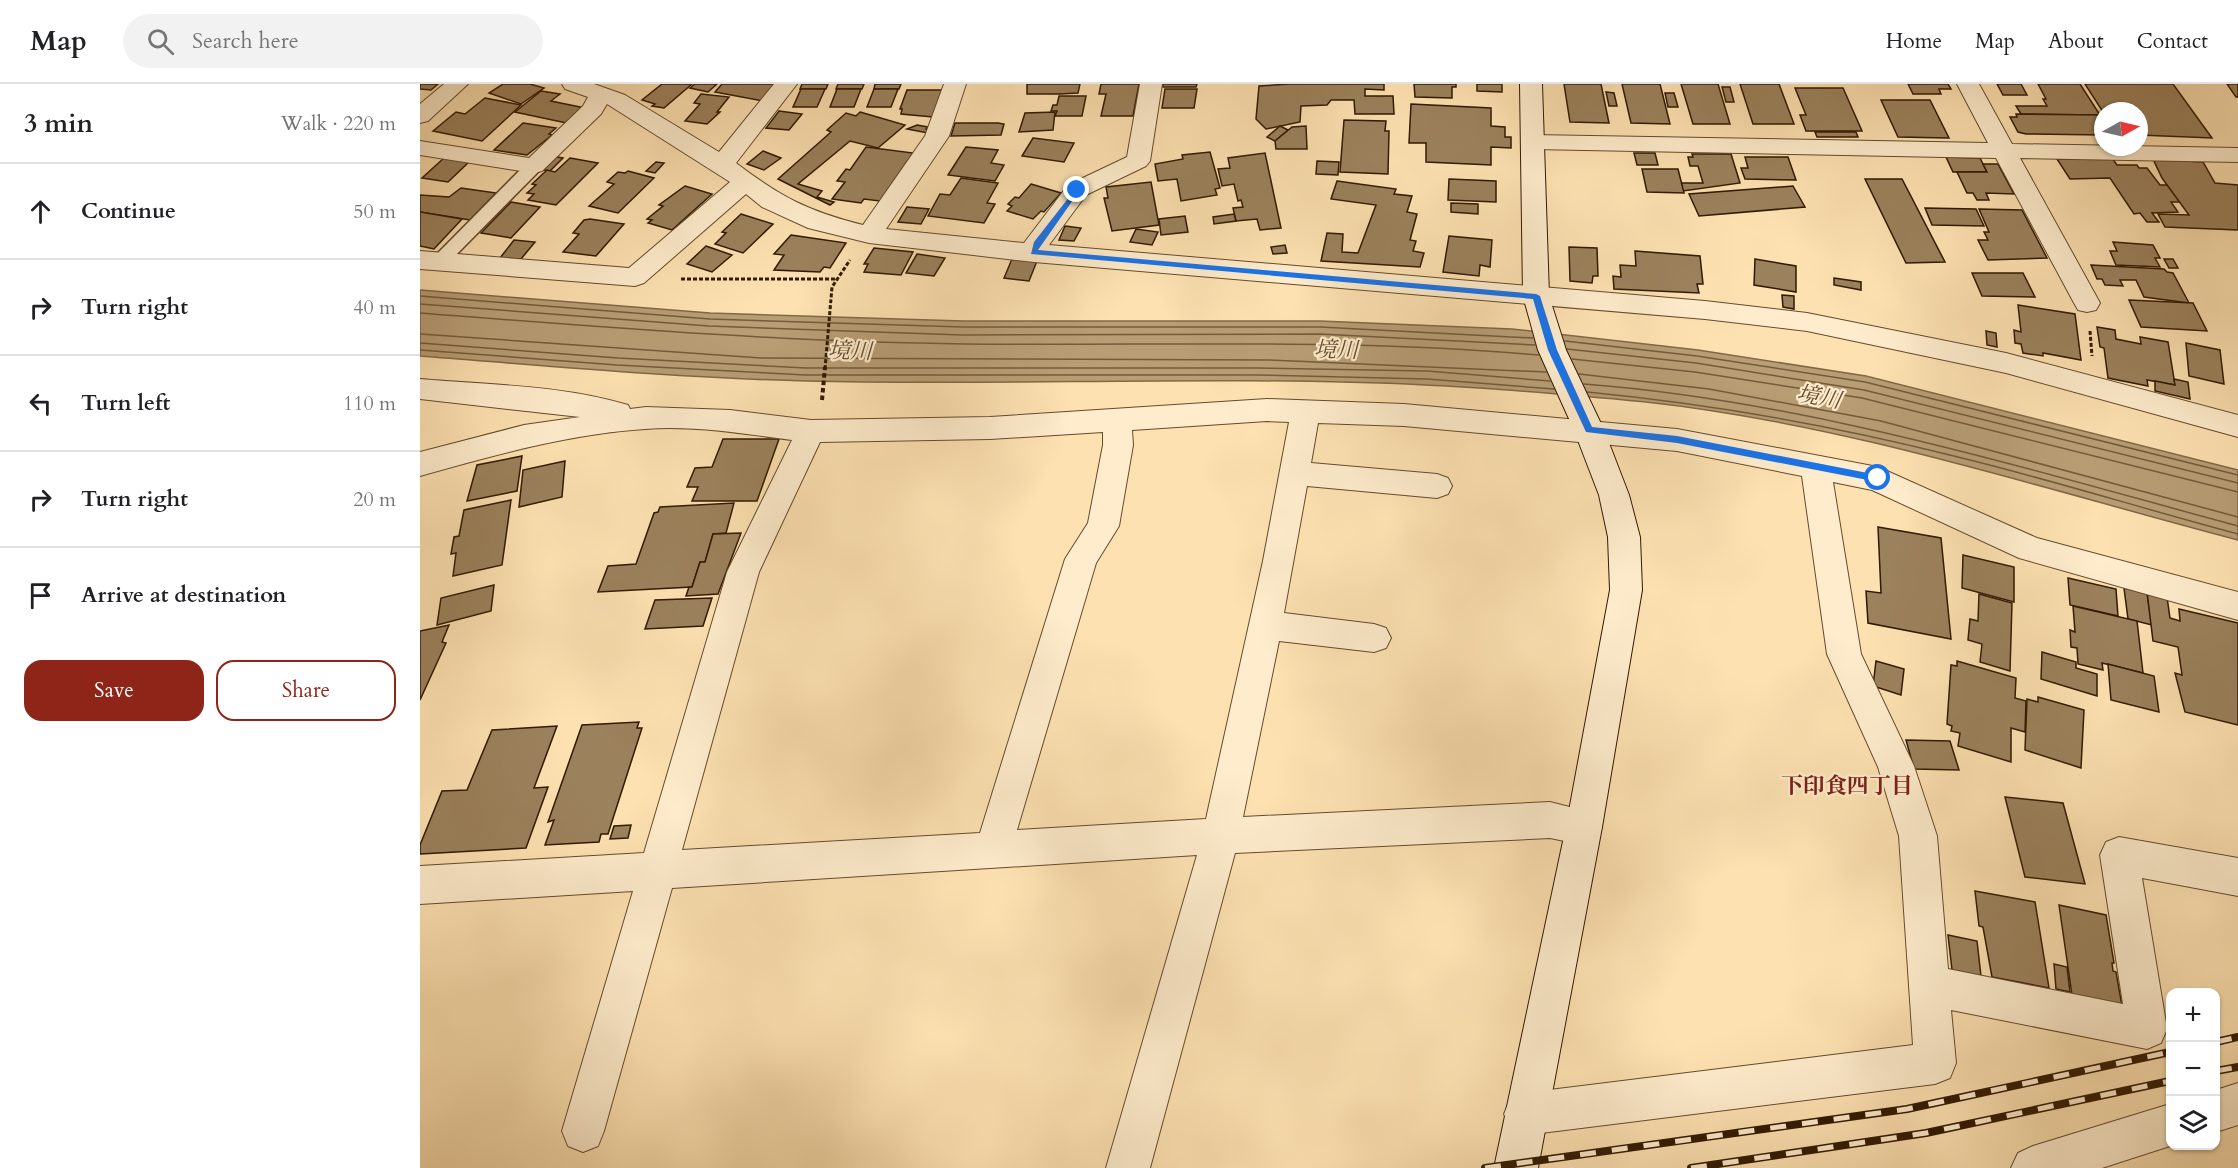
<!DOCTYPE html>
<meta charset="utf-8">
<style>
:root{--surface:#fff;--page:#f2f2f2;--text:#202124;--muted:#757577;--line:#e0e0e0;--accent:#8f2418}
body{margin:0;font-family:Cardo,"Noto Serif JP",serif;background:var(--page);color:var(--text)}
.controls{position:absolute;right:18px;bottom:18px;display:grid;overflow:hidden;border-radius:12px;box-shadow:0 2px 4px #0004}
.controls button{width:54px;height:54px;display:grid;place-items:center;padding:0;border:0;border-bottom:2px solid var(--line);background:var(--surface);color:var(--text);font:30px sans-serif}
.compass{position:absolute;left:1674px;top:18px;width:54px;height:54px;border-radius:50%;background:var(--surface);box-shadow:0 2px 4px #0004;rotate:82deg}
.stop{position:absolute;width:18px;height:18px;margin:-14px;border:4px solid #1a73e8;border-radius:50%;background:#fff}
.stop.end{background:#1a73e8;border-color:#fff;box-shadow:0 2px 6px #0008}
.list{margin:0;padding:0;list-style:none}
h2{display:flex;justify-content:space-between;align-items:center;height:78px;margin:0;padding:0 24px;font-size:26px}
h2 small{font-size:20px;font-weight:400;color:var(--muted)}
.list li{display:grid;grid-template-columns:39px 1fr auto;gap:18px;align-items:center;box-sizing:border-box;height:96px;padding:0 24px;border-top:2px solid var(--line)}
.list b{display:block;font-size:22px;white-space:nowrap}
.list em{font-size:20px;font-style:normal;color:var(--muted)}
.actions{display:flex;gap:12px;padding:18px 24px}
.actions a{flex:1;padding:14px 0;border:2px solid var(--accent);border-radius:18px;text-align:center;font-size:21px;color:var(--accent)}
.actions .main{background:var(--accent);color:#fff}
.icon{flex:none;width:33px;height:33px;fill:none;stroke:currentColor;stroke-width:2;stroke-linecap:round;stroke-linejoin:round}
.map{position:relative;flex:none;width:1818px;height:1084px;overflow:hidden}
header{display:flex;align-items:center;gap:36px;box-sizing:border-box;height:84px;padding:0 30px;background:var(--surface);border-bottom:2px solid var(--line)}
header strong{font-size:28px}
nav{display:flex;gap:33px;margin-inline-start:auto;font-size:21px}
.search{width:420px;height:54px;background:var(--page);display:flex;align-items:center;gap:15px;box-sizing:border-box;padding:0 21px;border-radius:33px;color:var(--muted);font-size:22px}
main{display:flex}
aside{flex:1;background:var(--surface)}
.map>svg:first-child{display:block}
.water{fill:#b89d75;stroke:#826846;stroke-width:1.5}
.lines{fill:none;stroke-linecap:round;stroke-linejoin:round}
.shore{stroke:#745b3a;stroke-width:1.5}
.building{fill:#9b815c;stroke:#311900;stroke-width:1.5}
.lane-casing{stroke:#644b2c;stroke-width:3}
.street-casing{stroke:#644b2c;stroke-width:2}
.secondary-casing{stroke:#311900;stroke-width:2}
.path-far1{stroke:#311900;stroke-width:3;stroke-dasharray:4 2;stroke-linecap:butt}
.path{stroke:#311900;stroke-width:4;stroke-dasharray:4.5 3;stroke-linecap:butt}
.lane{fill:#feeccc;fill-rule:evenodd}
.street{fill:#feeccc;fill-rule:evenodd}
.secondary{fill:#feeccc;fill-rule:evenodd}
.rail-casing{stroke:#311900;stroke-width:8}
.rail{stroke:#feeccc;stroke-width:5;stroke-dasharray:16;stroke-linecap:butt}
.route{fill:#1a73e8}
.labels{text-anchor:middle;dominant-baseline:central;stroke-width:4.5;stroke-linejoin:round;paint-order:stroke}
.water-label{font-size:22px;font-style:italic;fill:#674e2f;stroke:#feeccc}
.neighbourhood-label{font-size:22px;font-weight:bold;fill:#7a1f14;stroke:#feeccc}
</style>
<header>
<strong>Map</strong>
<div class="search"><svg class="icon" aria-label="search" viewBox="0 0 24 24"><circle cx="10" cy="10" r="6"/><path d="M15 15l6 6"/></svg>Search here</div>
<nav><a>Home</a><a>Map</a><a>About</a><a>Contact</a></nav>
</header>
<main>
<aside>
<h2>3 min<small>Walk · 220 m</small></h2>
<ul class="list">
<li><svg class="icon" aria-label="ahead" viewBox="0 0 24 24"><path d="M12 20V5M6 11l6-6 6 6"/></svg><div><b>Continue</b></div><em>50 m</em></li>
<li><svg class="icon" aria-label="right" viewBox="0 0 24 24"><path d="M7 20v-9h11M14 6l5 5-5 5"/></svg><div><b>Turn right</b></div><em>40 m</em></li>
<li><svg class="icon" aria-label="left" viewBox="0 0 24 24"><path d="M17 20v-9H6M10 6l-5 5 5 5"/></svg><div><b>Turn left</b></div><em>110 m</em></li>
<li><svg class="icon" aria-label="right" viewBox="0 0 24 24"><path d="M7 20v-9h11M14 6l5 5-5 5"/></svg><div><b>Turn right</b></div><em>20 m</em></li>
<li><svg class="icon" aria-label="arrive" viewBox="0 0 24 24"><path d="M6 21V4h12l-3 4 3 4H6"/></svg><div><b>Arrive at destination</b></div></li>
</ul>
<div class="actions"><a class="main">Save</a><a>Share</a></div>
</aside>
<div class="map">
<svg width="1818" height="1084" viewBox="0 0 1818 1084">
<rect width="100%" height="100%" fill="#fde1b1"/>
<filter id="stains"><feTurbulence type="fractalNoise" baseFrequency=".00333" numOctaves="4"/><feColorMatrix values="0 0 0 0 .2 0 0 0 0 .09 0 0 0 0 .02 0 0 0 .5 -.17"/></filter>
<radialGradient id="worn" r=".72"><stop offset=".6" stop-color="#630" stop-opacity="0"/><stop offset="1" stop-color="#630" stop-opacity=".3"/></radialGradient>
<!-- water -->
<path class="water" d="M0,206L290,229L543,237H900L1092,245L1278,266L1446,292L1818,386V456C1623,405 1427,340 1226,318C1153,311 1078,304 1005,301C799,291 593,302 387,297C258,294 129,282 0,272Z"/>
<g class="lines">
<!-- shore -->
<g class="shore">
<polyline points="0,212 290,235 543,243 900,243 1113,254"/>
<polyline points="0,220 289,242 542,251 900,250 1115,261"/>
<path d="M0,229C181,243 363,258 545,260C737,262 928,254 1119,271"/>
<polyline points="0,250 341,274 850,276 1126,288"/>
<polyline points="1145,257 1277,272 1445,298 1818,391"/>
<polyline points="0,259 198,274 386,284 838,284 1007,287 1130,297"/>
<polyline points="1147,265 1276,279 1444,306 1818,399"/>
<polyline points="0,266 197,281 386,291 838,291 1007,295 1134,305"/>
<polyline points="1152,275 1275,288 1442,314 1818,408"/>
<polyline points="1159,290 1289,305 1461,337 1818,433"/>
<path d="M1164,300C1387,317 1603,384 1818,442"/>
<path d="M1167,308C1292,320 1416,342 1538,373C1632,396 1724,425 1818,450"/>
</g>
</g>
<!-- building -->
<g class="building">
<polygon points="0,0 18,0 11,6 0,5"/>
<polygon points="83,0 110,0 124,4 101,20 69,9"/>
<polygon points="242,0 272,0 244,24 232,22 235,20 222,16"/>
<polygon points="275,0 297,0 288,8 270,4"/>
<polygon points="302,0 357,0 343,17 295,8"/>
<polygon points="382,0 408,0 406,5 380,5"/>
<polygon points="418,0 444,0 442,5 416,5"/>
<polygon points="455,0 481,0 479,5 454,5"/>
<polygon points="607,0 660,0 658,9 639,10 607,10"/>
<polygon points="681,0 719,0 713,32 681,32 686,10 679,10"/>
<polygon points="743,0 777,0 776,3 743,3"/>
<polygon points="869,0 964,0 964,6 945,5 945,12 973,12 974,30 935,30 934,16 911,16 907,21 881,22 880,38 846,45 836,35 839,2"/>
<polygon points="994,0 1036,0 1036,3 1032,3 1032,14 995,13"/>
<polygon points="1057,0 1082,0 1082,8 1057,7"/>
<polygon points="1144,0 1181,0 1189,39 1150,38"/>
<polygon points="1202,0 1240,0 1250,40 1211,39"/>
<polygon points="1261,0 1298,0 1310,40 1273,40"/>
<polygon points="1320,0 1359,0 1374,40 1333,40"/>
<polygon points="1488,0 1528,0 1531,5 1519,5 1521,10 1493,10"/>
<polygon points="1577,0 1601,0 1607,11 1583,11"/>
<polygon points="1618,0 1660,0 1680,31 1601,30 1596,22 1627,22 1623,15 1626,15"/>
<polygon points="1665,0 1753,0 1792,54 1719,51 1719,27 1683,28"/>
<polygon points="1807,0 1818,0 1818,13 1816,13"/>
<polygon points="1302,3 1310,3 1314,18 1306,18"/>
<polygon points="1375,4 1423,4 1442,47 1386,47 1380,31 1386,31"/>
<polygon points="381,5 405,5 397,23 373,23"/>
<polygon points="417,5 441,5 434,23 410,23"/>
<polygon points="454,5 478,5 471,23 447,23"/>
<polygon points="745,5 777,5 774,24 742,24"/>
<polygon points="487,6 523,6 513,33 481,30 482,25 480,25"/>
<polygon points="121,7 140,10 131,17 165,24 151,40 95,28"/>
<polygon points="1186,8 1194,9 1197,22 1189,22"/>
<polygon points="1245,9 1254,9 1258,23 1248,23"/>
<polygon points="281,10 309,13 297,28 300,28 287,40 265,37 280,20 274,19"/>
<polygon points="639,12 666,12 662,32 635,32 637,27 631,27 633,21 637,21"/>
<polygon points="65,14 101,21 62,57 13,47 36,28 45,30"/>
<polygon points="1461,16 1510,16 1529,54 1478,53"/>
<polygon points="991,20 1071,24 1071,42 1085,43 1085,53 1091,53 1091,64 1071,63 1071,81 1006,78 1006,59 989,59"/>
<polygon points="359,27 382,30 369,46 346,44"/>
<polygon points="440,28 485,41 458,64 430,57 378,100 402,107 397,113 414,118 410,121 358,95 411,48 407,46 426,29 436,32"/>
<polygon points="635,28 633,46 599,48 605,29"/>
<polygon points="1596,30 1683,31 1683,51 1606,50 1598,48 1590,33 1597,33"/>
<polygon points="924,36 966,37 965,47 969,47 968,90 920,88"/>
<polygon points="103,39 136,44 129,50 132,51 107,71 74,66"/>
<polygon points="535,39 578,39 584,40 581,51 531,52"/>
<polygon points="497,41 508,43 506,45 511,46 508,49 487,45"/>
<polygon points="860,42 868,46 855,57 847,53"/>
<polygon points="886,42 887,65 856,65 855,57 872,43"/>
<polygon points="1395,48 1436,48 1438,53 1397,53"/>
<polygon points="613,54 654,59 644,78 602,72"/>
<polygon points="446,63 493,69 460,117 444,115 441,119 412,115 425,98 417,97 426,85 430,86"/>
<polygon points="546,63 578,66 571,79 584,81 575,97 528,91"/>
<polygon points="343,67 361,74 344,86 327,80"/>
<polygon points="790,68 800,104 795,105 797,111 761,117 757,95 738,97 735,80 763,75 762,71"/>
<polygon points="845,69 861,144 840,146 837,135 816,137 813,124 823,123 821,116 818,117 814,100 802,102 798,85 810,84 808,74"/>
<polygon points="1214,69 1235,69 1238,81 1217,81"/>
<polygon points="1272,70 1311,70 1320,99 1263,107 1261,99 1283,99 1278,82 1270,82 1268,73 1273,73"/>
<polygon points="132,72 143,74 130,87 119,85"/>
<polygon points="1325,73 1368,73 1376,96 1325,95 1321,84 1328,84"/>
<polygon points="1526,73 1560,74 1567,88 1533,88"/>
<polygon points="24,74 49,78 28,98 2,94"/>
<polygon points="150,74 178,79 136,121 108,116 114,110 107,109 116,101 112,100 127,86 135,88"/>
<polygon points="1692,74 1697,81 1717,81 1719,84 1727,84 1740,101 1748,101 1760,118 1751,118 1758,128 1732,129 1739,138 1727,138 1720,129 1714,130 1690,94 1650,95 1637,75"/>
<polygon points="1733,75 1783,78 1795,99 1818,101 1818,146 1745,143 1738,130 1769,131 1742,94"/>
<polygon points="897,77 919,78 918,91 896,90"/>
<polygon points="236,78 244,79 235,89 226,87"/>
<polygon points="1563,80 1578,80 1594,110 1566,109 1569,116 1557,116 1553,109 1547,109 1537,88 1567,88"/>
<polygon points="1222,85 1258,85 1264,109 1227,108"/>
<polygon points="208,87 234,94 198,129 169,122 194,100 187,98 198,88 205,89"/>
<polygon points="541,94 578,99 567,119 575,120 564,139 508,132 520,110 530,111"/>
<polygon points="1029,95 1076,97 1076,118 1028,116"/>
<polygon points="1445,95 1482,95 1525,178 1486,179"/>
<polygon points="917,97 976,105 974,110 992,112 987,128 997,130 990,156 996,157 993,167 1004,169 1000,183 901,177 907,149 923,150 922,168 938,169 956,121 911,115"/>
<polygon points="731,98 739,141 692,147 684,114 688,114 686,103"/>
<polygon points="611,100 641,109 624,128 621,127 613,135 587,127 592,122 588,120 595,113 599,114"/>
<polygon points="265,102 292,110 252,146 228,139 232,136 227,135 243,122 239,121"/>
<polygon points="1373,102 1385,123 1279,132 1269,110"/>
<polygon points="41,104 76,109 50,136 0,128 0,111 29,113"/>
<polygon points="91,118 120,123 91,154 61,149"/>
<polygon points="1031,119 1058,120 1058,130 1031,128"/>
<polygon points="487,123 509,125 501,140 478,138"/>
<polygon points="1505,124 1556,125 1564,142 1512,141"/>
<polygon points="1559,125 1602,126 1627,174 1568,176 1558,156 1568,156 1564,148 1569,148"/>
<polygon points="0,128 42,135 14,165 0,162"/>
<polygon points="321,130 353,140 323,169 295,160 306,149 302,148"/>
<polygon points="814,130 816,137 794,140 793,133"/>
<polygon points="765,132 768,148 741,151 739,135"/>
<polygon points="170,135 204,140 176,172 143,168 159,150 153,149 164,136"/>
<polygon points="645,142 661,144 654,157 639,156"/>
<polygon points="716,145 738,148 732,161 710,158"/>
<polygon points="371,151 426,159 410,184 404,183 400,188 354,186 364,171 354,170"/>
<polygon points="1029,152 1072,156 1070,183 1060,181 1059,192 1023,188"/>
<polygon points="94,156 115,158 101,175 80,174"/>
<polygon points="1693,158 1733,161 1740,174 1735,174 1740,183 1696,181 1690,167 1697,167"/>
<polygon points="865,161 867,169 853,170 851,163"/>
<polygon points="286,162 312,171 292,188 267,180"/>
<polygon points="1149,163 1177,164 1178,192 1173,192 1172,199 1150,197"/>
<polygon points="454,164 493,168 481,191 444,188 448,180 444,180"/>
<polygon points="1215,167 1280,172 1283,200 1277,200 1279,209 1194,205 1193,192 1201,193 1200,181 1216,182"/>
<polygon points="497,170 525,174 514,192 486,189"/>
<polygon points="592,175 617,177 609,197 584,194"/>
<polygon points="1335,175 1376,182 1376,208 1334,201"/>
<polygon points="1744,175 1753,175 1758,184 1749,184"/>
<polygon points="1671,181 1744,185 1747,188 1753,189 1769,219 1724,213 1716,196 1700,196 1703,202 1685,201 1682,195 1677,195"/>
<polygon points="1552,189 1603,189 1615,213 1562,212"/>
<polygon points="1414,194 1441,198 1441,206 1414,201"/>
<polygon points="1362,211 1374,212 1374,225 1363,223"/>
<polygon points="1709,216 1773,219 1787,247 1721,243"/>
<polygon points="1598,221 1655,230 1661,276 1623,269 1623,272 1603,269 1601,260 1595,259 1594,246 1601,248"/>
<polygon points="1677,243 1695,246 1696,255 1721,260 1720,253 1748,258 1755,301 1727,296 1728,302 1688,294 1684,264 1680,263"/>
<polygon points="1566,247 1576,249 1577,263 1567,261"/>
<polygon points="1766,259 1800,266 1804,300 1769,292"/>
<polygon points="1754,295 1768,298 1770,315 1735,307 1735,297 1755,301"/>
<polygon points="303,355 359,355 337,417 272,417 278,403 267,403 275,384 292,383"/>
<polygon points="102,372 97,407 47,417 57,381"/>
<polygon points="145,377 142,413 99,423 103,386"/>
<polygon points="91,416 82,481 33,492 36,469 31,470 34,453 39,452 44,426"/>
<polygon points="314,419 306,449 293,450 285,478 280,478 272,503 178,508 188,482 216,480 234,429 238,428 240,423"/>
<polygon points="1458,443 1521,454 1531,555 1448,539 1446,507 1461,509"/>
<polygon points="321,449 298,510 266,512 269,503 272,503 280,478 285,478 293,450"/>
<polygon points="1543,471 1594,483 1594,518 1542,504"/>
<polygon points="1648,494 1696,505 1698,532 1650,521"/>
<polygon points="74,501 71,527 17,541 21,514"/>
<polygon points="1704,504 1727,509 1732,541 1708,535"/>
<polygon points="1727,508 1747,513 1750,534 1760,537 1759,525 1818,539 1818,641 1765,628 1755,589 1762,591 1758,563 1733,557"/>
<polygon points="1559,510 1592,519 1590,587 1560,578 1562,560 1548,556 1550,535 1558,537"/>
<polygon points="292,514 283,542 225,545 235,516"/>
<polygon points="1653,522 1717,537 1723,589 1682,579 1683,586 1658,580 1657,564 1651,563 1650,546 1655,548"/>
<polygon points="29,541 22,558 26,559 0,616 0,547"/>
<polygon points="1622,568 1656,578 1656,584 1677,590 1677,612 1621,595"/>
<polygon points="1456,577 1484,585 1481,611 1453,602"/>
<polygon points="1537,577 1596,594 1595,614 1606,617 1605,648 1591,644 1591,678 1538,662 1540,649 1531,647 1532,642 1527,640 1531,581 1537,582"/>
<polygon points="1688,580 1734,592 1739,628 1691,616"/>
<polygon points="1618,613 1664,626 1661,684 1605,666 1607,615 1618,618"/>
<polygon points="219,638 217,644 222,644 188,750 181,750 179,758 125,761 134,736 128,738 162,641"/>
<polygon points="137,642 114,704 128,703 106,764 0,770 0,761 22,707 47,706 72,646"/>
<polygon points="1486,656 1530,657 1539,686 1494,685"/>
<polygon points="1585,713 1643,719 1665,800 1605,793"/>
<polygon points="211,741 208,754 190,755 194,742"/>
<polygon points="1555,807 1615,818 1629,904 1572,893 1563,843 1559,842"/>
<polygon points="1639,821 1686,831 1694,879 1692,879 1693,887 1696,888 1702,922 1652,911"/>
<polygon points="1528,851 1557,857 1561,892 1532,886"/>
<polygon points="1634,880 1647,883 1650,908 1636,905"/>
</g>
<g class="lines">
<!-- lane casing -->
<g class="lane-casing">
<polygon id="lane" points="114,77 122,82 120,86 25,182 13,182 10,178 13,174 108,78"/>
</g>
<!-- street casing -->
<g class="street-casing">
<g id="street">
<polygon points="24,0 48,0 8,37 0,39 0,20"/>
<path d="M142,0H174L205,11L299,68L354,0H377L316,79C361,113 387,127 443,141L505,52L524,0H546L529,52L466,145L604,159L648,101L707,73L720,0H742L730,77L726,82L666,111L629,161L1285,217L1387,229L1586,269L1818,331V353L1586,289L1387,247L1285,235L614,178L449,159L388,144L342,123L326,110L224,199L215,202L0,185V167L209,184L310,98L187,20L181,30L122,87L114,89L0,71V57L109,74L163,22L168,13L145,5Z"/>
<polygon points="1537,0 1559,0 1592,60 1818,64 1818,78 1600,74 1680,219 1676,226 1667,228 1658,226 1654,219 1576,74 1113,65 1105,63 1101,58 1105,53 1113,51 1568,59"/>
<path d="M0,295C68,301 142,301 208,321L210,325L226,323L310,326L391,336L570,333L847,315L984,320L1257,345L1458,383L1617,454L1818,508V536L1599,474L1452,406L1413,398L1441,570L1494,682L1517,752L1528,885L1703,920L1680,771L1686,758L1699,753L1818,774V812L1722,794L1747,945L1741,959L1727,965L1531,926L1536,979L1530,994L1515,1000L1105,1051L1090,1045L1084,1030L1090,1015L1105,1009L1493,961L1479,752L1458,683L1407,570L1382,392L1257,367L984,342L898,339L891,379L1017,390L1028,394L1032,402L1028,410L1017,414L887,402L864,529L954,540L966,544L971,554L966,564L954,568L859,557L823,733L1130,718L1177,730L1182,743L1177,756L1164,761L1130,754L815,769L730,1084H686L777,771L252,804L184,1047L178,1062L163,1068L148,1062L142,1047L213,807L0,820V782L224,769L307,488L372,356C324,350 274,341 225,345C149,350 74,371 0,392V368L104,341L160,333L0,315ZM847,337L869,338L843,477L786,735L597,746L676,479L699,442L713,361L712,346ZM683,348V361L668,439L645,475L560,749L262,766L339,488L400,358L570,355Z"/>
<polygon points="1818,999 1818,1041 1796,1048 1796,1006"/>
<polygon points="1750,1020 1752,1062 1750,1062 1682,1084 1591,1084 1598,1069 1613,1062"/>
</g>
</g>
<!-- secondary casing -->
<g class="secondary-casing">
<polygon id="secondary" points="1100,0 1122,0 1129,212 1146,266 1184,346 1209,411 1220,453 1222,506 1182,743 1118,1084 1074,1084 1146,743 1190,506 1188,453 1179,411 1154,346 1118,266 1103,212"/>
</g>
<!-- path-far1 -->
<g class="path-far1">
<polyline points="261,195 416,195"/>
<polyline points="1670,247 1672,272"/>
<polyline points="405,285 412,203 430,176"/>
</g>
<!-- path -->
<polyline class="path" points="402,316 405,283"/>
<!-- lane -->
<use href="#lane" class="lane"/>
<!-- street -->
<use href="#street" class="street"/>
<!-- secondary -->
<use href="#secondary" class="secondary"/>
<!-- rail casing -->
<g class="rail-casing">
<g id="rail">
<polyline points="1796,958 1818,953"/>
<polyline points="1796,987 1818,983"/>
<polyline points="1065,1084 1487,1025 1750,968"/>
<polyline points="1271,1084 1506,1049 1750,997"/>
</g>
</g>
<!-- rail -->
<use href="#rail" class="rail"/>
</g>
<!-- route -->
<polygon class="route" points="657,103 660,106 618,166 1116,210 1120,212 1137,266 1172,343 1257,352 1458,391 1463,394 1458,398 1257,359 1166,348 1128,266 1113,215 611,170 614,158"/>
<g class="labels">
<!-- water labels -->
<g class="water-label">
<text transform="translate(916 266) rotate(1)">境川</text>
<text transform="translate(430 267) rotate(2)">境川</text>
<text transform="translate(1399 313) rotate(11)">境川</text>
</g>
<!-- neighbourhood labels -->
<g class="neighbourhood-label">
<text x="1427" y="702">下印食四丁目</text>
</g>
</g>
<rect width="100%" height="100%" filter="url(#stains)"/>
<rect width="100%" height="100%" fill="url(#worn)"/>
</svg>
<div class="controls">
<button>+</button>
<button>−</button>
<button><svg class="icon" aria-label="layers" viewBox="0 0 24 24"><path d="M12 4l9 5-9 5-9-5zM3 14l9 5 9-5"/></svg></button>
</div>
<svg class="compass" viewBox="-18 -18 36 36"><path d="M0-13l5 13h-10z" fill="#e53935"/><path d="M0 13l5-13h-10z" fill="#757577"/></svg>
<div class="stop" style="left:1458px;top:394px"></div>
<div class="stop end" style="left:657px;top:106px"></div>
</div>
</main>
